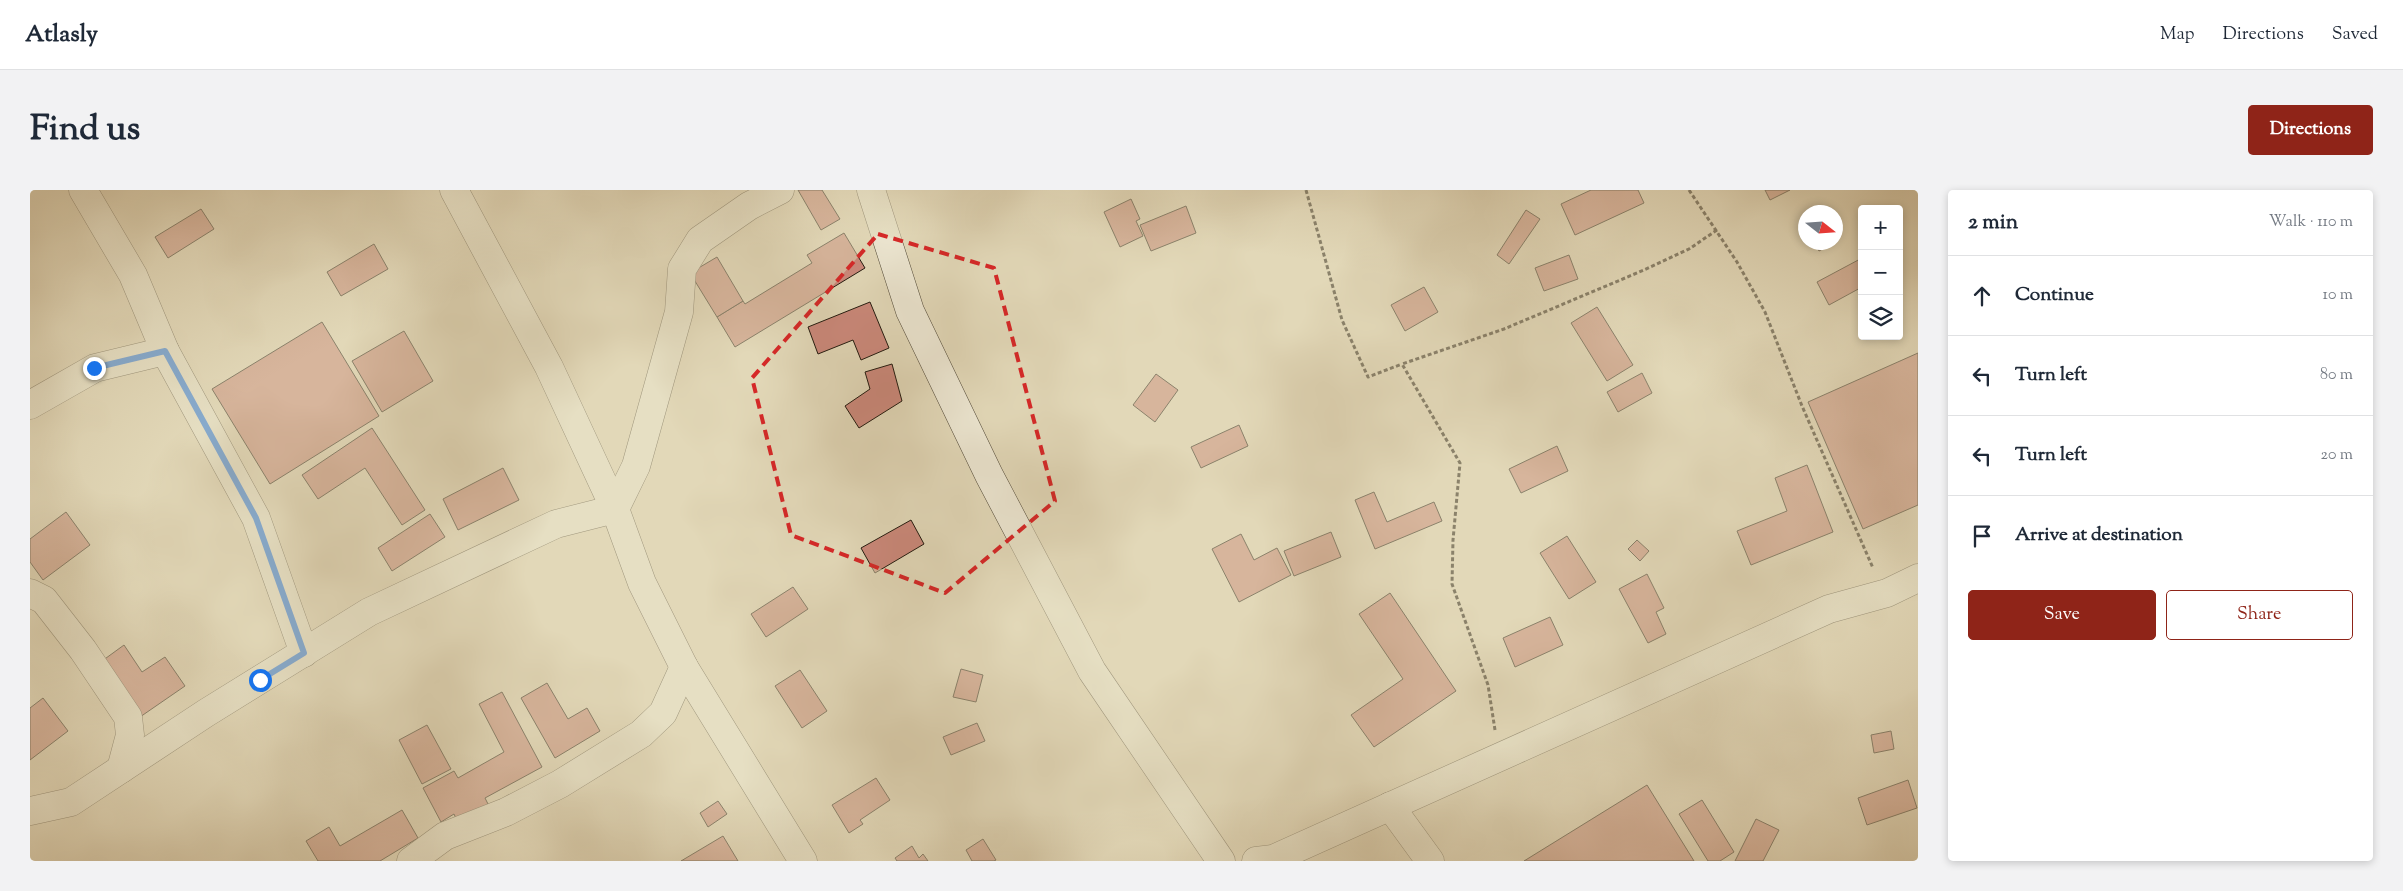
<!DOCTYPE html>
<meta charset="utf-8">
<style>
:root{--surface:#fff;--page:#f2f2f3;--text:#1f2937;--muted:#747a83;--line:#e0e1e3;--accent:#8f2418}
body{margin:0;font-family:"Sorts Mill Goudy",serif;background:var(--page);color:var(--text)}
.controls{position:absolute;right:15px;top:15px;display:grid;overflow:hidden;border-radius:5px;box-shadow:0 2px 8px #0003}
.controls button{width:45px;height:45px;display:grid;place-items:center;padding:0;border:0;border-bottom:1px solid var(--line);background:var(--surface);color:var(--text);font:25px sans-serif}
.compass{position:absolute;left:1768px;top:15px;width:45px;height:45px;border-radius:50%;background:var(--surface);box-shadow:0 2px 8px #0003;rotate:107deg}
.stop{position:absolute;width:15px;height:15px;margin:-11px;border:4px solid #1a73e8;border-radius:50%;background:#fff}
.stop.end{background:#1a73e8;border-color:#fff;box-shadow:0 1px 5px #0008}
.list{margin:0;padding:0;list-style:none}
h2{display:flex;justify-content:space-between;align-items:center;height:65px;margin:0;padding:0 20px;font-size:21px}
h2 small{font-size:16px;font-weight:400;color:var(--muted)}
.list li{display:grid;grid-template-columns:32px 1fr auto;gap:15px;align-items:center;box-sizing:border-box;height:80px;padding:0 20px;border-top:1px solid var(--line)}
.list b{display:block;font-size:19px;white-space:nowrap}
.list em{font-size:16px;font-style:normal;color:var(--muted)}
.actions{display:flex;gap:10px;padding:15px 20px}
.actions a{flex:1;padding:11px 0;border:1px solid var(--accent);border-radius:5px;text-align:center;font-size:18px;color:var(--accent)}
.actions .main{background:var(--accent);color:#fff}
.icon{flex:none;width:28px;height:28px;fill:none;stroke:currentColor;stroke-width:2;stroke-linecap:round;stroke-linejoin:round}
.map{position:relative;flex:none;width:1888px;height:671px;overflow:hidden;border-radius:5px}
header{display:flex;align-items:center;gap:30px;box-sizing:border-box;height:70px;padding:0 25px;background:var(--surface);border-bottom:1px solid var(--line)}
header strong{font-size:24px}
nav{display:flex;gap:28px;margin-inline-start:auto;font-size:18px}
.intro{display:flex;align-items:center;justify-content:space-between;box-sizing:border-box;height:120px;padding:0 30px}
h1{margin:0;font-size:35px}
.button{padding:12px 22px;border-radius:5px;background:var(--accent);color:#fff;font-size:18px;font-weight:700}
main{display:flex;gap:30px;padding:0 30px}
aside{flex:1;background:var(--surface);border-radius:5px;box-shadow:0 2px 8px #0003}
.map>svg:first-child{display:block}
.building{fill:#cb897b;stroke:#221a0f}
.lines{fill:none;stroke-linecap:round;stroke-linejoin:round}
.street-casing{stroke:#524a39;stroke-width:29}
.path{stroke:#221a0f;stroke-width:3;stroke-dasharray:4 2.5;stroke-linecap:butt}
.street{stroke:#ece6d1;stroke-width:28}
.route{stroke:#1a73e8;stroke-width:6}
.marked{fill:none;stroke:#d62828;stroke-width:4;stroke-dasharray:10 6;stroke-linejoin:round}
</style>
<header>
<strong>Atlasly</strong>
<nav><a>Map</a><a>Directions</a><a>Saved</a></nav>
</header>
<div class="intro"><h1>Find us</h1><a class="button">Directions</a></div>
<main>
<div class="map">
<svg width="1888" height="671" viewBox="0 0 1888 671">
<rect width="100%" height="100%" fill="#e2d8b8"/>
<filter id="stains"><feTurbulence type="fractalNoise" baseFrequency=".004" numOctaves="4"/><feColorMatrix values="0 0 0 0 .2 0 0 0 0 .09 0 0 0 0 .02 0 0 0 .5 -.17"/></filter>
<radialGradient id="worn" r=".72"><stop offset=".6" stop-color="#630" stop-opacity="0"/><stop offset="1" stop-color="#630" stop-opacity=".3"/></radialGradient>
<!-- building -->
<g class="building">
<polygon points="768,0 792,0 810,29 791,40"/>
<polygon points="1561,0 1608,0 1614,13 1545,45 1531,14"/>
<polygon points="1735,0 1760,0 1740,10"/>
<polygon points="1101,9 1110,29 1106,31 1113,46 1090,57 1074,22"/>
<polygon points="1156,16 1166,43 1121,61 1110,35"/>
<polygon points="171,19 184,39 138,68 125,47"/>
<polygon points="1496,20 1510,29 1479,74 1467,65"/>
<polygon points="814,43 835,78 705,157 687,127 713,111 715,114 782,73 777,65"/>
<polygon points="1784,52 1805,52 1789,61"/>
<polygon points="344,54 358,79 311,106 297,82"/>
<polygon points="1539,65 1548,89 1514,101 1505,78"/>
<polygon points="687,67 713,111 687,127 660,83"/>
<polygon points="1832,68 1832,97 1799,115 1787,92"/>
<polygon points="1394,97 1408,122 1375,141 1361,115"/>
<polygon points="840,112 859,158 831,170 823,150 788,164 778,137"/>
<polygon points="1567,117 1603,175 1577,191 1541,133"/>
<polygon points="292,132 349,226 240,294 182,199"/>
<polygon points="374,141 403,191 352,222 322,171"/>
<polygon points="1888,163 1888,315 1833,339 1778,212"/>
<polygon points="862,174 872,211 829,238 815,216 840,199 835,182"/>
<polygon points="1612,183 1622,203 1588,222 1577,202"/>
<polygon points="1126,184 1148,200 1125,232 1103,215"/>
<polygon points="1209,235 1218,256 1171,278 1161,257"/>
<polygon points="342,238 395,320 372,335 335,278 288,309 272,285"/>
<polygon points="1527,256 1538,281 1491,303 1479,279"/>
<polygon points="1777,275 1803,342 1721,375 1707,341 1757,321 1745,288"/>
<polygon points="473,278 489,310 428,340 413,309"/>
<polygon points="1344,302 1357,332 1404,312 1412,331 1345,359 1325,310"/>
<polygon points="36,322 60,355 13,390 0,372 0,349"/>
<polygon points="400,324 415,347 362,381 348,358"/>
<polygon points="881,330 894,354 845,383 831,358"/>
<polygon points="1301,342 1311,367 1264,386 1254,361"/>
<polygon points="1211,344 1224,370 1247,358 1261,385 1209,412 1182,359"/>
<polygon points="1537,346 1566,392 1539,409 1510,363"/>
<polygon points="1607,350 1619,361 1610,371 1598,359"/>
<polygon points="1617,384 1634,418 1626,422 1636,444 1618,453 1589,399"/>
<polygon points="763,397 778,419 736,447 721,424"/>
<polygon points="1360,403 1426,501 1344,557 1321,525 1373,489 1329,424"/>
<polygon points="1520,427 1533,455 1485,477 1473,448"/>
<polygon points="94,455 112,482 135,467 155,496 110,527 72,471"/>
<polygon points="931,479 953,485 946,512 923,507"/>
<polygon points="770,480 797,521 772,538 745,496"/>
<polygon points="517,493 538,529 557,518 570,541 525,568 491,508"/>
<polygon points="472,502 512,577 455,608 459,616 428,633 424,624 411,632 393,598 424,581 428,588 474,562 449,514"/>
<polygon points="13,508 38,541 0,570 0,518"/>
<polygon points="947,533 955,551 921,565 913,547"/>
<polygon points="397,535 421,579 392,594 369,550"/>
<polygon points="1861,541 1864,559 1844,563 1841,545"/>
<polygon points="846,588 860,610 830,630 833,634 819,643 802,615"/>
<polygon points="1878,590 1887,618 1837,635 1828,608"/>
<polygon points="1617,595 1664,671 1494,671"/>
<polygon points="1672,610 1704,662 1690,671 1678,671 1649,624"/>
<polygon points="688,611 697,624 678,637 670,623"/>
<polygon points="372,620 388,648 350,671 288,671 276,651 299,637 310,656"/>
<polygon points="1726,629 1749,640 1733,671 1705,671"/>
<polygon points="693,646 708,671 651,671"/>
<polygon points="953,649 966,670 964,671 942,671 936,660"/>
<polygon points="882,656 889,668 893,664 898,671 867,671 865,668"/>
</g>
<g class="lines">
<!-- street casing -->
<g class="street-casing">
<g id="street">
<polyline points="53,0 103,85 135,161 226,328 274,463"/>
<polyline points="424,0 519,177 585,319 612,393 654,477 773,671"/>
<polyline points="841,0 880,121 959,285 1062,481 1191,671"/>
<polyline points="0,215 65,178 135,161"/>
<polyline points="0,403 14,410 53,460 98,527 100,545 91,579"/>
<polyline points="1360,616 1400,671"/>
<polyline points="0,621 41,612 176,523 339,422 526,334 585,319 606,276 649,122 652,79 670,50 719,16 750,0"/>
<polyline points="381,671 415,646 476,622 530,594 611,544 633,523 654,477"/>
<polyline points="1226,671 1243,669 1799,419 1857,403 1888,388"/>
</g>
</g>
<!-- path -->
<g class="path">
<polyline points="1276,0 1312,130 1338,187 1372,174"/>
<polyline points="1659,0 1707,72 1735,122 1772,216 1843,378"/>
<polyline points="1465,540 1458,495 1422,394 1423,350 1430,273 1372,174 1474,139 1614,80 1659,59 1687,40"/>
</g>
<!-- street -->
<use href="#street" class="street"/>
</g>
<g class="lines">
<!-- route -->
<polyline class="route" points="64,178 135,161 226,328 274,463 230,490"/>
</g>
<!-- marked area -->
<path d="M0 0H1888V671H0ZM848,44L964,78L1025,311L915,403L761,345L722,188Z" fill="#e2d8b8" fill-opacity=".55" fill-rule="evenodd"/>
<path class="marked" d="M848,44L964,78L1025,311L915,403L761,345L722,188Z"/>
<rect width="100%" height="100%" filter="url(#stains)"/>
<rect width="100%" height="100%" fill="url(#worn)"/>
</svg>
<div class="controls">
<button>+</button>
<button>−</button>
<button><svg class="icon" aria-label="layers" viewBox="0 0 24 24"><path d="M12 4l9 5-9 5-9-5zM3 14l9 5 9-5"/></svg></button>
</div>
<svg class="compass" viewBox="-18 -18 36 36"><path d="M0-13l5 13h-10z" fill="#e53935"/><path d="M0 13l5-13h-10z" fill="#747a83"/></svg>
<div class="stop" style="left:230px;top:490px"></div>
<div class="stop end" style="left:64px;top:178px"></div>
</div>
<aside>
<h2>2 min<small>Walk · 110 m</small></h2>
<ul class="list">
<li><svg class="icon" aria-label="ahead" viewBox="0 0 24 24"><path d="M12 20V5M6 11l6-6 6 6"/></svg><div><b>Continue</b></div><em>10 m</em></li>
<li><svg class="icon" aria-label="left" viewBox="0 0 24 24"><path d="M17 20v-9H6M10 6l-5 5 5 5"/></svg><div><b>Turn left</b></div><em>80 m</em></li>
<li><svg class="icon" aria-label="left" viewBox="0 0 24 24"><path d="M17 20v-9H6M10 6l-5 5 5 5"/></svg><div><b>Turn left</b></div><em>20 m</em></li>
<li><svg class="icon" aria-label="arrive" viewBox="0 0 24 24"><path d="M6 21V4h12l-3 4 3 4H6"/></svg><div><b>Arrive at destination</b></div></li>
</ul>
<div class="actions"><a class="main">Save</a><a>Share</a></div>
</aside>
</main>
